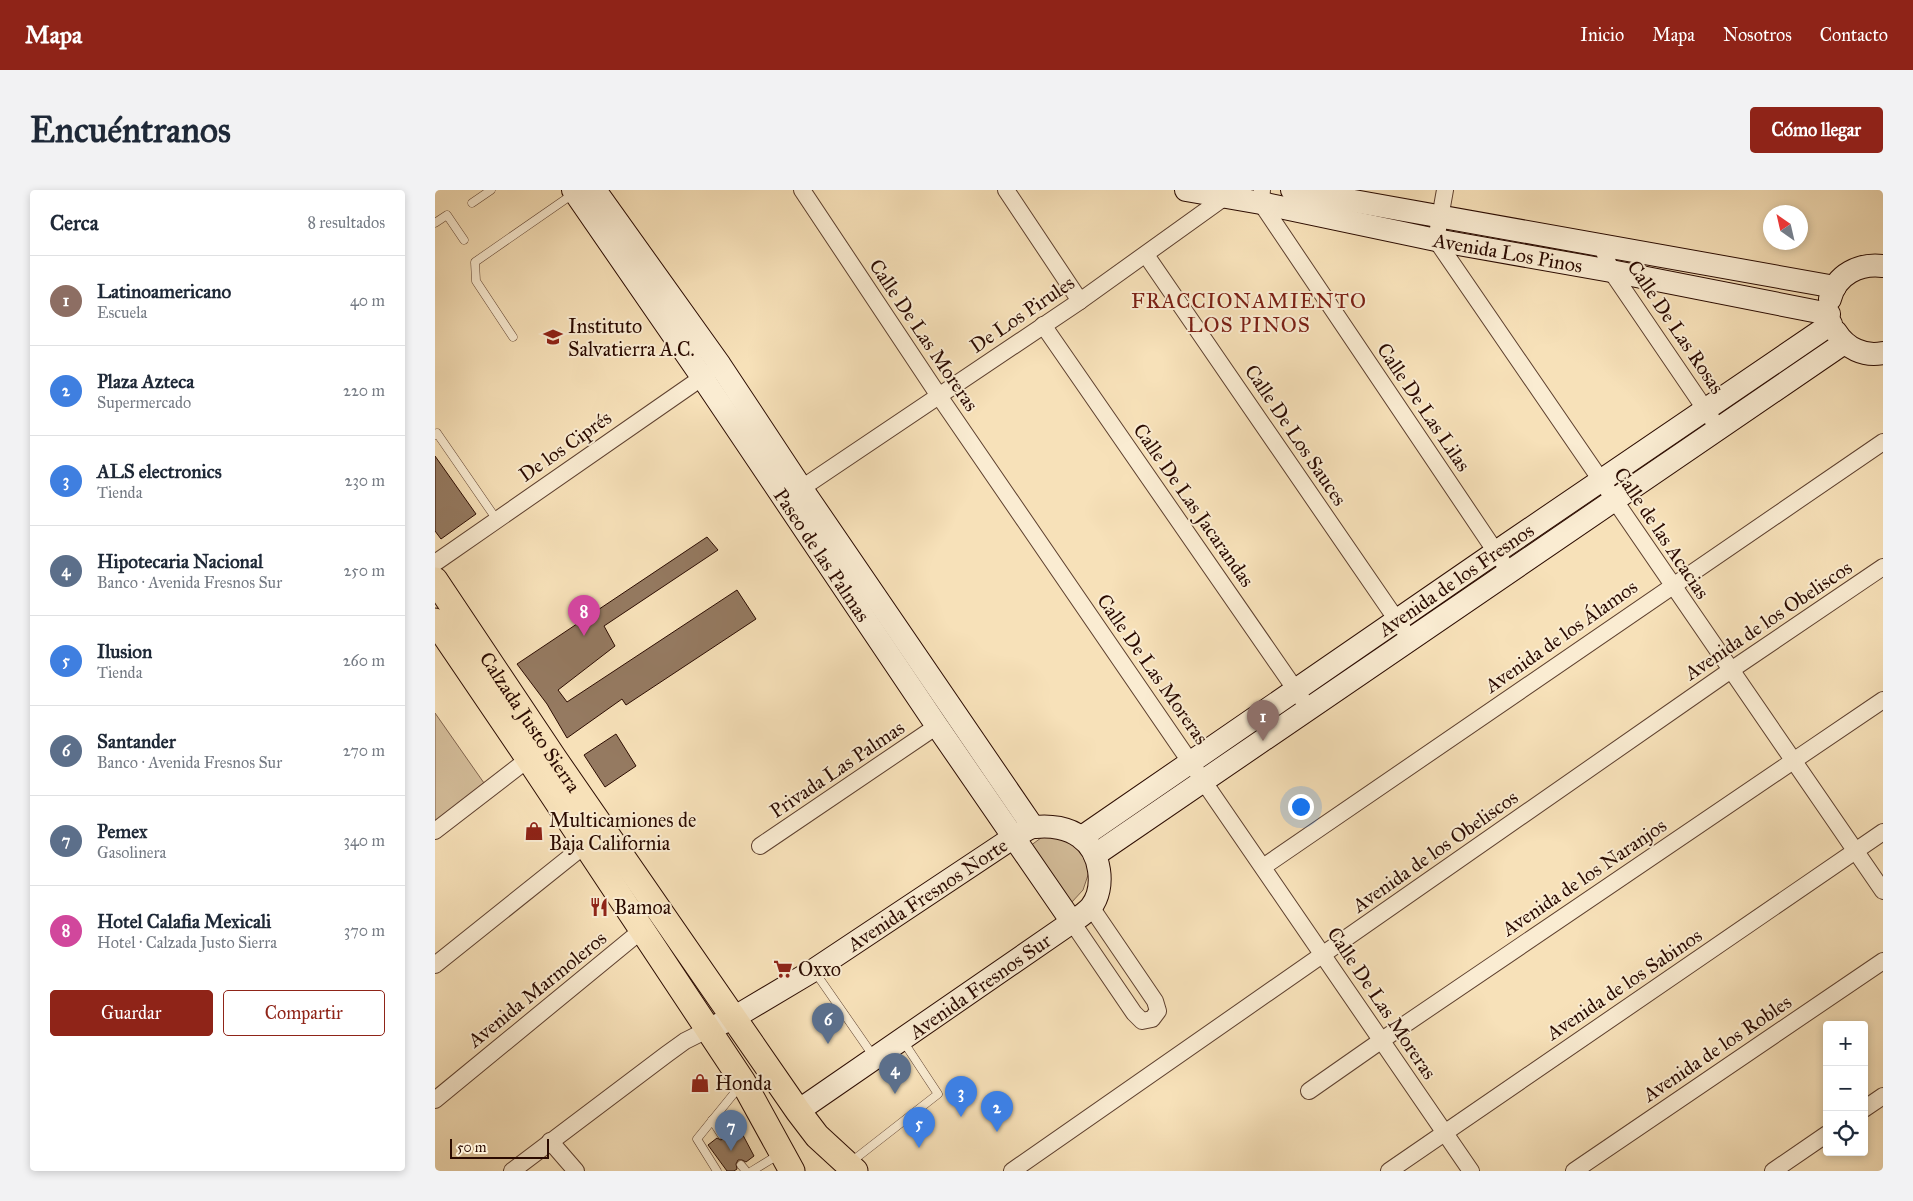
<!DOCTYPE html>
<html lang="es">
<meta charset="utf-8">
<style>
:root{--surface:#fff;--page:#f2f2f3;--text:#1f2937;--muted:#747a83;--line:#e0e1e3;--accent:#8f2418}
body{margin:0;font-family:"IM FELL Great Primer",serif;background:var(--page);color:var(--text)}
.controls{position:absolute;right:15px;bottom:15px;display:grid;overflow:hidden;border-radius:5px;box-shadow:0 2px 8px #0003}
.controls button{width:45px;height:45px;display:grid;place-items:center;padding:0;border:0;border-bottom:1px solid var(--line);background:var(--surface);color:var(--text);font:25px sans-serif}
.compass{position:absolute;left:1328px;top:15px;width:45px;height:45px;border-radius:50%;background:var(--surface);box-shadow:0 2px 8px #0003;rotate:326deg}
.scale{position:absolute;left:15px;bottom:12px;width:99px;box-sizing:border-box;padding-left:5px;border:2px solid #2b0b01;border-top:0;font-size:14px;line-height:18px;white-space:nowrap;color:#2b0b01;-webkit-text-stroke:4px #faecd2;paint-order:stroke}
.you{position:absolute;left:865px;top:616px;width:18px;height:18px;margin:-12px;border:4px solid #fff;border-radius:50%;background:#1a73e8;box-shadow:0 0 0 8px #1a73e833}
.badge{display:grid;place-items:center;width:32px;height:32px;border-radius:50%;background:var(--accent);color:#fff;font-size:16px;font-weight:700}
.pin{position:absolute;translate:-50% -41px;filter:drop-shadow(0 1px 2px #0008)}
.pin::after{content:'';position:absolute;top:26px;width:18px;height:15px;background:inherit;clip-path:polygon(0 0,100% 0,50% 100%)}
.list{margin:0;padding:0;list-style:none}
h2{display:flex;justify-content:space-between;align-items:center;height:65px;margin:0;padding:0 20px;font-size:21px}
h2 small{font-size:16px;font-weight:400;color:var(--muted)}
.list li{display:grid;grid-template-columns:32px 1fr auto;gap:15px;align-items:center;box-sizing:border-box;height:90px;padding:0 20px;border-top:1px solid var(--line)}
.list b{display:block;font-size:19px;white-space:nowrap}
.list p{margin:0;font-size:16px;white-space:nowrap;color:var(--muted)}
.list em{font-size:16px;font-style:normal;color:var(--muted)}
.actions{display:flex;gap:10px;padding:15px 20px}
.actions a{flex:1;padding:11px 0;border:1px solid var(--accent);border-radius:5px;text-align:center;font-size:18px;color:var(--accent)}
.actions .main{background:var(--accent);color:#fff}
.icon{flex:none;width:28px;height:28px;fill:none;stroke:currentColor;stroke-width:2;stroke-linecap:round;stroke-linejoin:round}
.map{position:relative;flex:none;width:1448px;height:981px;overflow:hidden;border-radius:5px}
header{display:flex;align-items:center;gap:30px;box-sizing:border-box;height:70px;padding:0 25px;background:var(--accent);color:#fff}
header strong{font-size:24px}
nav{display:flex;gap:28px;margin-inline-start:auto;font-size:18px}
.intro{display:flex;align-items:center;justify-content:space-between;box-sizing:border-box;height:120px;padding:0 30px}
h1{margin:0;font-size:35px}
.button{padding:12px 22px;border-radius:5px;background:var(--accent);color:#fff;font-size:18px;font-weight:700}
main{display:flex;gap:30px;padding:0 30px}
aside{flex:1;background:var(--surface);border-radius:5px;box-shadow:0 2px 8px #0003}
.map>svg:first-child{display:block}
.green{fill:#d4bd9a;stroke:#80644e}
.building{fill:#957a61;stroke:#2b0b01}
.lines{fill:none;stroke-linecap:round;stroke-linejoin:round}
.lane-casing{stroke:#5e402f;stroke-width:9}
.street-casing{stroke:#5e402f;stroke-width:18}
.secondary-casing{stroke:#2b0b01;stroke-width:24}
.primary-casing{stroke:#2b0b01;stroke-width:27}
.lane{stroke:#faecd2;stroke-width:8}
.street{stroke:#faecd2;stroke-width:16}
.secondary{stroke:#faecd2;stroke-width:22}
.primary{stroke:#f7e1b9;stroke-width:25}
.labels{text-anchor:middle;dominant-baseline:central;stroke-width:4;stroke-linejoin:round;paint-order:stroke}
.street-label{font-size:20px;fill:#2b0b01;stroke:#faecd2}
.poi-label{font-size:20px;fill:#2b0b01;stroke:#faecd2;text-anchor:start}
.neighbourhood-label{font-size:21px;letter-spacing:1px;fill:#7a1f14;stroke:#faecd2}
</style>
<header>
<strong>Mapa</strong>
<nav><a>Inicio</a><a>Mapa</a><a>Nosotros</a><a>Contacto</a></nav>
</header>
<div class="intro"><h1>Encuéntranos</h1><a class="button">Cómo llegar</a></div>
<main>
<aside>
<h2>Cerca<small>8 resultados</small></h2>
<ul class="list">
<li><span class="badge" style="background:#8d6e63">1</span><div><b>Latinoamericano</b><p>Escuela</p></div><em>40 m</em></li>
<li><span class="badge" style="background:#3f7fe0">2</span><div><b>Plaza Azteca</b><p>Supermercado</p></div><em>220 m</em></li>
<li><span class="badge" style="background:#3f7fe0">3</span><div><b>ALS electronics</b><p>Tienda</p></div><em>230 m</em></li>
<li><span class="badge" style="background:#5c6f8a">4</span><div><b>Hipotecaria Nacional</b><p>Banco · Avenida Fresnos Sur</p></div><em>250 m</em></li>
<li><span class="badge" style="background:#3f7fe0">5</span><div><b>Ilusion</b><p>Tienda</p></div><em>260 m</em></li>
<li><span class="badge" style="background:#5c6f8a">6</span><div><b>Santander</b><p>Banco · Avenida Fresnos Sur</p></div><em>270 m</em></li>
<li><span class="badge" style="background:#5c6f8a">7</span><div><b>Pemex</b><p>Gasolinera</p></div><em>340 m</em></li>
<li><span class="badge" style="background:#d1479c">8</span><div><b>Hotel Calafia Mexicali</b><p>Hotel · Calzada Justo Sierra</p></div><em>370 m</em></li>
</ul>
<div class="actions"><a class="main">Guardar</a><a>Compartir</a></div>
</aside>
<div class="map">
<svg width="1448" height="981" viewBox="0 0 1448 981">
<rect width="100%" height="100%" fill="#f7e1b9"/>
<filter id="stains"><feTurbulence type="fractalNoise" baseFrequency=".004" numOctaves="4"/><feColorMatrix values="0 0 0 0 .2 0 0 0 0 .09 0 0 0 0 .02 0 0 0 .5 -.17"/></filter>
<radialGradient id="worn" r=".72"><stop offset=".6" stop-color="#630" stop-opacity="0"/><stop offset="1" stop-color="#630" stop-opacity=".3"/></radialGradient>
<!-- green -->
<g class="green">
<polygon points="0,523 49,593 0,632"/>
<path d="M610,645C636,651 644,655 655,679L648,700L636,713L595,656Z"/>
</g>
<!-- building -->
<g class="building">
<polygon points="0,266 41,324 6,349 0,341"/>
<polygon points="272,347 283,360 169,436 180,456 123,500 132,512 302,400 321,429 191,515 187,509 132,548 112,514 82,474"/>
<polygon points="181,544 201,576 170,597 149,565"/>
<polygon points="301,932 319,966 311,972 307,970 303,970 301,974 302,979 299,981 292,981 273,955 282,948 286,950 289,948 292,944 290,941"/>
</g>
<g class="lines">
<!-- lane casing -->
<g class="lane-casing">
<g id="lane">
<polyline points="37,13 56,0"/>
<polyline points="0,33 12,25 29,50"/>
<polyline points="78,147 41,91 40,72 138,4"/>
<polyline points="0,245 2,243 62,330"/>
<polyline points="380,782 439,867"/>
<polyline points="277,930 286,944"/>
<polyline points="416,972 503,904 468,851"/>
<polyline points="306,975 311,981"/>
<polyline points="282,981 262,949 305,896"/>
<polyline points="317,981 343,965"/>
</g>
</g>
<!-- street casing -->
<g class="street-casing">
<g id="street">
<polyline points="367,0 504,206 1036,981"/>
<polyline points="571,0 645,111"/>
<polyline points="827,0 826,13 1067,371"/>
<polyline points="1010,0 1001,50 1448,701"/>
<polyline points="1167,56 1176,81 1283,238"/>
<polyline points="711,65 968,439"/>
<polyline points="608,135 867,509"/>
<polyline points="358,304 645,111 790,7 793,2"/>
<polyline points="0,373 275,182"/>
<polyline points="0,641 101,563"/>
<polyline points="325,656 502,536"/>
<polyline points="828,677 1448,252"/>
<polyline points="637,732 699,823 707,831 717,829 723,821 720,811 656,717"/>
<polyline points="0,775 150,655"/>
<polyline points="874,901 947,850 1448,510"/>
<polyline points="0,910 207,740"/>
<polyline points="1429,919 1448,906"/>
<polyline points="115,951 141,981"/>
<polyline points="77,981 232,864 250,851 272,840"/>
<polyline points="577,981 1296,480 1448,377"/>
<polyline points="954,981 1448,642"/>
<polyline points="1139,981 1448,771"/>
<polyline points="1338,981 1392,944"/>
</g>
</g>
<!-- secondary casing -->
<g class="secondary-casing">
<g id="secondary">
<path id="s1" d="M138,0L267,187L502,536L637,732"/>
<polyline points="160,0 285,175 367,299 598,637"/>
<path id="s2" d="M751,0L826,13L1001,50L1176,81L1394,124"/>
<polyline points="857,0 1400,97"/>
<path d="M1395,109C1401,84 1425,73 1448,76"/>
<path d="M1401,142C1411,158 1429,167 1448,163"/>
<path id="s3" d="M647,647L1061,362L1396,134"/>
<polyline points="660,665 1409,153"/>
<path id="s4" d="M272,840L300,827L379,780L579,647C586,644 593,637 600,637C615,635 634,638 645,647C666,661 671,698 656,717C651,723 643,728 637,732L363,921"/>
</g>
</g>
<!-- primary casing -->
<g class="primary-casing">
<g id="primary">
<path id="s5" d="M0,390L119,568L363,921L382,946L420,981"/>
<polyline points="0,431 93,568 308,892 357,981"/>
</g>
</g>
<!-- lane -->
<use href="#lane" class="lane"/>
<!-- street -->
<use href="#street" class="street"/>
<!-- secondary -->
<use href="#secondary" class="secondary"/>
<!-- primary -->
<use href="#primary" class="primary"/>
</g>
<!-- icons -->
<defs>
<g id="school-bare" transform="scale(1.5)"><path d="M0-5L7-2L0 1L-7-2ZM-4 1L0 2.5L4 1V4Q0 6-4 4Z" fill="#8f2418" stroke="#faecd2" stroke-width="2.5" paint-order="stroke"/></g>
<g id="shop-bare" transform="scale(1.5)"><path d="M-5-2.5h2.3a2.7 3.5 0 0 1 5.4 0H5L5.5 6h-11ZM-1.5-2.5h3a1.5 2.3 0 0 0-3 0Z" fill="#8f2418" stroke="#faecd2" stroke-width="2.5" paint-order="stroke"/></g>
<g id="restaurant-bare" transform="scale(1.5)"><path d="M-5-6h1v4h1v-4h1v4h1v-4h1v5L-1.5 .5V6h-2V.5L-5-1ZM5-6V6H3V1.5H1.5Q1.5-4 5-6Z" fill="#8f2418" stroke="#faecd2" stroke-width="2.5" paint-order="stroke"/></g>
<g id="supermarket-bare" transform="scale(1.5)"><path d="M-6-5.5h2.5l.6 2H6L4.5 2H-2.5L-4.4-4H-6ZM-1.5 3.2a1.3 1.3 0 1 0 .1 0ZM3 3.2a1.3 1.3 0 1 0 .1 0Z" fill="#8f2418" stroke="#faecd2" stroke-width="2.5" paint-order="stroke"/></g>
</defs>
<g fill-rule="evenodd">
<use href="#school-bare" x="118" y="147"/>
<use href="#shop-bare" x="99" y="641"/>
<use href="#restaurant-bare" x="164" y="717"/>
<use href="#supermarket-bare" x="348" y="779"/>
<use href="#shop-bare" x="265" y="893"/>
</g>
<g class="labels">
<!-- street labels -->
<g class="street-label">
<text stroke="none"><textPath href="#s2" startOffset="328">Avenida Los Pinos</textPath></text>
<text transform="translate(587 124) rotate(-34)">De Los Pirules</text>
<text transform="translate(1241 137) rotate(56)">Calle De Las Rosas</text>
<text transform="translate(489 145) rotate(56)">Calle De Las Moreras</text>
<text transform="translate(989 217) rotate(56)">Calle De Las Lilas</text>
<text transform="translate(861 245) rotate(56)">Calle De Los Sauces</text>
<text transform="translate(130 256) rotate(-35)">De los Ciprés</text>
<text transform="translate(759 315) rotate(55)">Calle De Las Jacarandas</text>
<text transform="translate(1227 343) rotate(56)">Calle de las Acacias</text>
<text stroke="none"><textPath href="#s1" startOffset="442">Paseo de las Palmas</textPath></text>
<text stroke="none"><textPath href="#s3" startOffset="454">Avenida de los Fresnos</textPath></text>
<text transform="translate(1333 430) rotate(-34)">Avenida de los Obeliscos</text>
<text transform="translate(1126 446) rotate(-35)">Avenida de los Álamos</text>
<text transform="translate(718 479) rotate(55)">Calle De Las Moreras</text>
<text stroke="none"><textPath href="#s5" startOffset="171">Calzada Justo Sierra</textPath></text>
<text transform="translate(402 579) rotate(-34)">Privada Las Palmas</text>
<text transform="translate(1000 661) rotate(-35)">Avenida de los Obeliscos</text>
<text transform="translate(1149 687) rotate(-34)">Avenida de los Naranjos</text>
<text stroke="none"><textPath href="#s4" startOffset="259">Avenida Fresnos Norte</textPath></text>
<text transform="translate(1189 794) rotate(-34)">Avenida de los Sabinos</text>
<text transform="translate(545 796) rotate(-35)">Avenida Fresnos Sur</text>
<text transform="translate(102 799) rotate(-39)">Avenida Marmoleros</text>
<text transform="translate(947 813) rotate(56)">Calle De Las Moreras</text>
<text transform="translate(1282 858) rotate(-34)">Avenida de los Robles</text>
</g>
<!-- poi labels -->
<g class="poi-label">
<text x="133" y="136">Instituto<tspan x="133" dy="23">Salvatierra A.C.</tspan></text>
<text x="114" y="630">Multicamiones de<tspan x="114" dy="23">Baja California</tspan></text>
<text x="179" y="717">Bamoa</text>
<text x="363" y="779">Oxxo</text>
<text x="280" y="893">Honda</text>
</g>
<!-- neighbourhood labels -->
<g class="neighbourhood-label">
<text x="814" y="111">FRACCIONAMIENTO<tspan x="814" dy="24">LOS PINOS</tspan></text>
</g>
</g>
<rect width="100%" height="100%" filter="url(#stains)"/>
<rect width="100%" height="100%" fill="url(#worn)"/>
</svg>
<div class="controls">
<button>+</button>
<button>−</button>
<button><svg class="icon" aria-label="locate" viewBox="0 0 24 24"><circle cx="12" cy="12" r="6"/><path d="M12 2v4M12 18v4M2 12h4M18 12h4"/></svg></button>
</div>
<svg class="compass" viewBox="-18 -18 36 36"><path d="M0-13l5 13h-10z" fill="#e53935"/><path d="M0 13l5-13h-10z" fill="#747a83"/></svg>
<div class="scale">50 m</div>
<div class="you"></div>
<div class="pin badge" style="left:828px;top:551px;background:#8d6e63">1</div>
<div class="pin badge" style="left:562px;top:942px;background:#3f7fe0">2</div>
<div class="pin badge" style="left:526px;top:927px;background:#3f7fe0">3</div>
<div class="pin badge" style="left:460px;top:904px;background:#5c6f8a">4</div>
<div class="pin badge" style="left:484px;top:958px;background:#3f7fe0">5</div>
<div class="pin badge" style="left:393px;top:854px;background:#5c6f8a">6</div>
<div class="pin badge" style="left:296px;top:961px;background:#5c6f8a">7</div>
<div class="pin badge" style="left:149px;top:446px;background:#d1479c">8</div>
</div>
</main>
